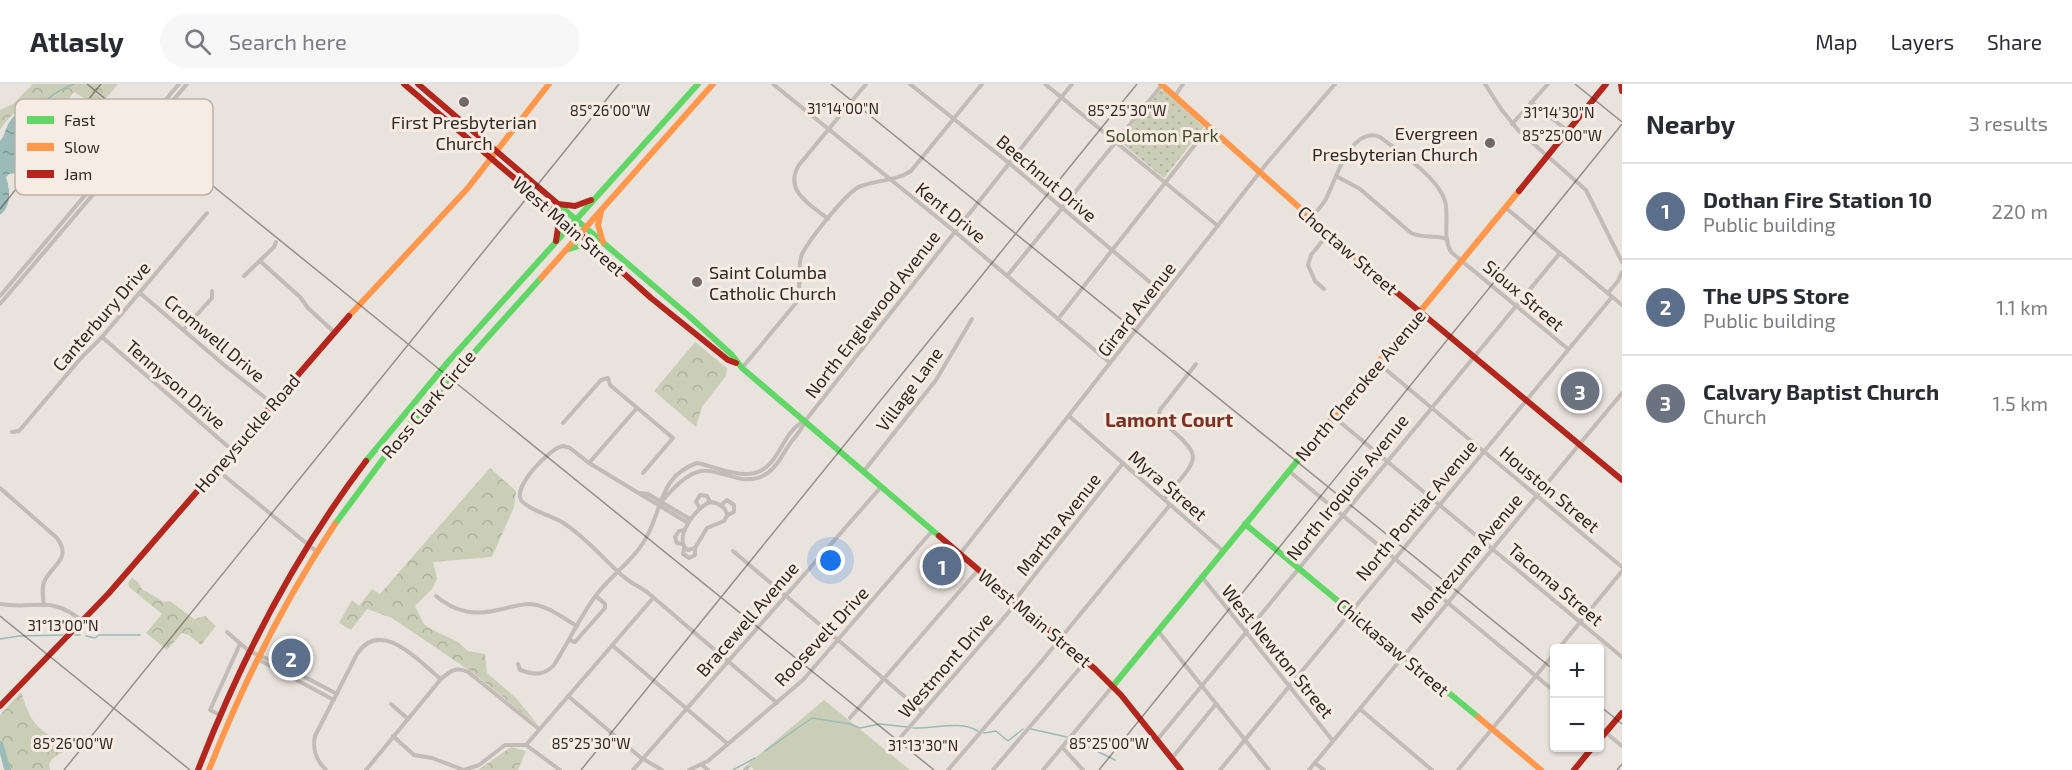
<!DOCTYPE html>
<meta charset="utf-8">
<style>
:root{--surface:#fff;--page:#f7f7f7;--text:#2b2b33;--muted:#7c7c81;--line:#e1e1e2;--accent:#7c3aed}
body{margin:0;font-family:"Exo 2",sans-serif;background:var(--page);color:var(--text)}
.controls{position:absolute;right:18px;bottom:18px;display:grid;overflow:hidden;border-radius:6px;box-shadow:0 2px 4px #0004}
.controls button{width:54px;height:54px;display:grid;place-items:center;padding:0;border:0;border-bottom:2px solid var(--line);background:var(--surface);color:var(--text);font:30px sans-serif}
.you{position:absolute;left:831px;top:477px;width:21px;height:21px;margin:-15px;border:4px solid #fff;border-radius:50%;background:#1a73e8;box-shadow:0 0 0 9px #1a73e833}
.badge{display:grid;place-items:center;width:39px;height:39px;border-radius:50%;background:var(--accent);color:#fff;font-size:20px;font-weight:700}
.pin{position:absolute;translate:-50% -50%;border:3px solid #fff;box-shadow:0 2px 6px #0006}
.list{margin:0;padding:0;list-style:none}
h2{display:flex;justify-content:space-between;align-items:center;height:78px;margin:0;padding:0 24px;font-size:26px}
h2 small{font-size:20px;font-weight:400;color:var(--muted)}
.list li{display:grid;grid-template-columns:39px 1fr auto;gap:18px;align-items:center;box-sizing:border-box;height:96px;padding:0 24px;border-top:2px solid var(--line)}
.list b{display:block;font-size:22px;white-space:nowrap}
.list p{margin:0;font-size:20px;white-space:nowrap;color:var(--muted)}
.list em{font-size:20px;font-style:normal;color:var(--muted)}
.icon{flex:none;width:33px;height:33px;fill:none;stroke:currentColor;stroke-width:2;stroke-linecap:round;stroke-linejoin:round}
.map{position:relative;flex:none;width:1622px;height:686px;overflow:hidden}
header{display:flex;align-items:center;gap:36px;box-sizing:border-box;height:84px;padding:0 30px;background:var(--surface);border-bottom:2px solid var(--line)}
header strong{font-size:28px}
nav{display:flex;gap:33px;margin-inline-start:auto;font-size:21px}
.search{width:420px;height:54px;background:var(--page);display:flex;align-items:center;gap:15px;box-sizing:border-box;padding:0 21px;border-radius:33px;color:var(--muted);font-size:22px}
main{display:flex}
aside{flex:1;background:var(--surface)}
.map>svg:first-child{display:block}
.green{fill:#cbceb7}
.forest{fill:url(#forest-crowns)}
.park{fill:url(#park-dots)}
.water{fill:url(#water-ripples)}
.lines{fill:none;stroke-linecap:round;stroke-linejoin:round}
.stream{stroke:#9abbb8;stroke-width:1.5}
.river{stroke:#9abbb8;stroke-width:6}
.street{stroke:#c2bbb6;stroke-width:4}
.fast{stroke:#63d668;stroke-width:6}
.slow{stroke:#ff974d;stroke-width:6}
.jam{stroke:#b3261e;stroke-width:6}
.ticks{fill:none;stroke:#322825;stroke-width:1.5;stroke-opacity:0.45}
.poi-dot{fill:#726965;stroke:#f7ece3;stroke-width:2}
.labels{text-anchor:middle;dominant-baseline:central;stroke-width:6;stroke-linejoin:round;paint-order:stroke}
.poi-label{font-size:18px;fill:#322825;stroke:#f7ece3}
.park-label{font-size:18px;fill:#444e2b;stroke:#f7ece3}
.street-label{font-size:18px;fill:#322825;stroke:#f7ece3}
.neighbourhood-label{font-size:20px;font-weight:bold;fill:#7c3223;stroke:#f7ece3}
.key{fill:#f7ece3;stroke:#bcb1aa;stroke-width:1.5}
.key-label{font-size:16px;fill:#322825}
.ticks-label{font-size:15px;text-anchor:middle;fill:#322825;stroke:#f7ece3;stroke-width:6;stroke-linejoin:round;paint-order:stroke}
</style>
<header>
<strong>Atlasly</strong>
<div class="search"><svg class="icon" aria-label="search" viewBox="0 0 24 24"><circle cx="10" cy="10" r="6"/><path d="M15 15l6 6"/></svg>Search here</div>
<nav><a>Map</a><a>Layers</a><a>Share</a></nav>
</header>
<main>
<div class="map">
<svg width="1622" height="686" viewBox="0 0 1622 686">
<defs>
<pattern id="forest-crowns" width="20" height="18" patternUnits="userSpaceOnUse" patternTransform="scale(1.5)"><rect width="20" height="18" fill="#cbceb7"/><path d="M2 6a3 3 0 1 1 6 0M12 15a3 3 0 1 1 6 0" fill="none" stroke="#afb19d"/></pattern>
<pattern id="park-dots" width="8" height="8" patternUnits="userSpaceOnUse" patternTransform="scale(1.5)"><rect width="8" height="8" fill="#cbceb7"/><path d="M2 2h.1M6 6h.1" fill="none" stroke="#afb19d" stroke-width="1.8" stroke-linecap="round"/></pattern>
<pattern id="water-ripples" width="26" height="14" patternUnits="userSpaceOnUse" patternTransform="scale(1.5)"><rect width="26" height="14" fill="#9abbb8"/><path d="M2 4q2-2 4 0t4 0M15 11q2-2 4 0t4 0" fill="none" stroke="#7e9895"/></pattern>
</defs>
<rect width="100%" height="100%" fill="#e9e3dd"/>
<!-- green -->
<polygon class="green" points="824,616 910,686 754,686 748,680"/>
<!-- forest -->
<g class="forest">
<path d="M33,0H118L99,23L74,8C56,32 49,37 69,63L50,82L36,69L39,44L47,26C23,24 14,24 0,46V26L13,20Z"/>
<polygon points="695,258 727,284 726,292 702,323 696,343 654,307"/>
<polygon points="490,384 516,407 514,423 492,473 433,478 437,494 433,504 415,522 424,540 431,545 458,558 468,567 485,570 487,589 516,614 538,641 473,589 392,534 367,525 351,546 339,539 352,516 359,522 372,505 380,510"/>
<polygon points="132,494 138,498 142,505 164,518 170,517 194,535 205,532 216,542 201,561 189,551 182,549 167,566 146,549 162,530 129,503 128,499"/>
<path d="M21,608C30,636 35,644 60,658L63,668L53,674L49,680L50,686H4L0,668V631Z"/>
<polygon points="511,663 526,667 518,686 478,686"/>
</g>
<!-- park -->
<polygon class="park" points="1161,6 1164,6 1204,43 1164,94 1119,57"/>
<!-- water -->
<path class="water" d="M14,32L26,33L32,36L19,85L16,89L9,90L6,93C10,105 12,122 0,131V57C7,49 4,43 14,32Z"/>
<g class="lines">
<!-- stream -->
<g class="stream">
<path d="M30,35C40,18 56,7 74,0"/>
<polyline points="75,551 80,551"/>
<polyline points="86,552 95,554 99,551 140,551"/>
<polyline points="0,555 19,552 63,551"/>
<path d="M913,644C935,645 959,636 978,647"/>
<polyline points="1031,645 1067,653"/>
<polyline points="984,649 996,647 1008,657 1023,645"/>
<polyline points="1072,655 1115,676"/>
<polyline points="765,667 812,634 850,640 860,644 880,640 907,643"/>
<polyline points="733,686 755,674"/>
</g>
<!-- river -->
<polyline class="river" points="0,660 8,686"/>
<!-- street -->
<g class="street">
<polyline points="773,0 954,147 1110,279"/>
<polyline points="910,0 1009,79 1164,210"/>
<polyline points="1045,0 1218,142"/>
<polyline points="1485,0 1501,25 1518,46 1586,106 1622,178"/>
<polyline points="1175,12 1183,0"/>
<polyline points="1531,18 1568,47"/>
<polyline points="1512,40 1548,0"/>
<path d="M1336,92L1360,105L1411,149C1423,155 1435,150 1447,155"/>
<polyline points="1506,124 1622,221"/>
<path d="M1311,134C1316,128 1322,122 1326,115C1335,97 1351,41 1380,53C1399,68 1443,96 1446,122C1448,137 1443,154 1451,168L1568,265"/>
<path d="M828,135C811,121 783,107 799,81L866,0"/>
<polyline points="260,177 300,213 308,224 334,248"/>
<polyline points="244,192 274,163 276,158"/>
<polyline points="1007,192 1162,1"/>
<polyline points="1324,205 1315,197 1308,181 1311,171 1328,150"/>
<polyline points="140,209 224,281 272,319"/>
<polyline points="1608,209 1618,197 1622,188"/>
<polyline points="0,212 179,0"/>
<polyline points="0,220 187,0"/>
<polyline points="1058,235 1209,43"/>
<polyline points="183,246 212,214 212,207"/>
<polyline points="102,253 232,366"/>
<polyline points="1378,279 1622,483"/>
<path d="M742,284L796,219C803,203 796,186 802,170C810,155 847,107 861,102C877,96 896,97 911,87L982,0"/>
<polyline points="1069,332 1223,467"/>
<polyline points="1334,333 1622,573"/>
<polyline points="563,339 601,296 608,294 610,301 673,354 643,389"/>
<polyline points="12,348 19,347 81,274 102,253 207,129"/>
<polyline points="589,379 637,324"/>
<polyline points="216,385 317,468"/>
<polyline points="864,387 936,296 972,235"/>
<polyline points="1289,387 1554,607"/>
<path d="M0,404L57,454C72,475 53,480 45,496C41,503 43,513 44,521"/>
<polyline points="641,409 648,410 690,435"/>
<path d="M1164,415C1202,369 1205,375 1158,334L1160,326L1196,280"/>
<path d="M661,418C671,407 685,390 701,387C714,385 729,393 742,395C766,398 777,382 787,364C793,354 801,348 805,337L1072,0"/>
<path d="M710,418C718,419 727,423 727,432L724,437L707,444L695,464L688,466C672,455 696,423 710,418Z"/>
<polyline points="721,421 727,416 734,421 734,428 728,431"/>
<polyline points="700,424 696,418 700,411 707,412 710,418"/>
<path d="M688,439L589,379L570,364L563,362C550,364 513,402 521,416C527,425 551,432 562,438C586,453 603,475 624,493C631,499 640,503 647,508L777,619"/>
<polyline points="682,460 677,459 675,453 679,447 685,446"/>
<polyline points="684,464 683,470 689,474 695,471 695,464"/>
<polyline points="733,467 923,628"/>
<polyline points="960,470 1267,79 1335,0"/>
<polyline points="1202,493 1333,657"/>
<path d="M436,512C456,529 476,532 502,525C511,523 520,520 530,520C547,521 563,534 577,542"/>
<path d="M0,520C36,526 51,510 83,538"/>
<polyline points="1158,547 1269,686"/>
<polyline points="227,548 249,567 284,582 337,610"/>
<polyline points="569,556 575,558 605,524 605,520 596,512"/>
<polyline points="612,561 728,660"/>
<polyline points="1559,564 1622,487"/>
<polyline points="258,572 261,577 334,616"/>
<path d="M518,580L520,586C534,591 544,592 554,581C569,558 580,532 597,510C611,492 631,478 643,459C663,429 657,393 697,379C713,382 732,391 748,390C780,388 779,350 804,337"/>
<polyline points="568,612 640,673 662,686"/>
<polyline points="391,620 408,635"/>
<polyline points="1360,625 1432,686"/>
<polyline points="220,631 210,626 240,560"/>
<polyline points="850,634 978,486"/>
<polyline points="1600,644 1622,662"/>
<polyline points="393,652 414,671 432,674 464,686 479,681 505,661 526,661"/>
<polyline points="1157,656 1560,169"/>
<polyline points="526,661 653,514"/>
<polyline points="526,661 560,686"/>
<polyline points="894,661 1014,522 1018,512 1123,379"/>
<polyline points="1062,663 1083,686"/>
<polyline points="1172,674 1216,620"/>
<polyline points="1315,679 1324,686"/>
<polyline points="702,681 708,686"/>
<path d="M326,686C316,676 312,666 315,652L357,570C381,533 419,578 441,595"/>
<path d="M366,686L441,595C450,587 457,582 468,588L539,645"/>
<polyline points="633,686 881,403"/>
<polyline points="689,686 708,677 803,596 932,447"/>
<polyline points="745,686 748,683"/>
<polyline points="948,686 1041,578 1170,421"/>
<polyline points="993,686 1086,577"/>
<polyline points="1043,686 1112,603"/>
<polyline points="1220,686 1612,213"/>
<polyline points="1309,686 1622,309"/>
<polyline points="1458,686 1554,570"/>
</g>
<!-- fast -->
<g class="fast">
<polyline points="559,121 689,232 732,271 742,284 939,452"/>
<polyline points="566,166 582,161 595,163"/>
<polyline points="366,377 448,278 698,0"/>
<polyline points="335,440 403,348 541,194"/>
<polyline points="1245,440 1478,633"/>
<polyline points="1113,602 1330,337"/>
</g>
<!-- slow -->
<g class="slow">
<polyline points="1161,0 1365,182"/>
<polyline points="601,128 598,141 603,158"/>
<polyline points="541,194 713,0"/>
<polyline points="349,232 467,105 549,0"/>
<polyline points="1330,337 1519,107"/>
<polyline points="1478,633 1541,686"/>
<path d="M209,686C243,599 284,517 335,440"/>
</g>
<!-- jam -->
<g class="jam">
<polyline points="404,0 580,150"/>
<polyline points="418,0 558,120 575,122 591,116"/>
<polyline points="1621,0 1622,7"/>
<polyline points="1519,107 1606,0"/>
<polyline points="554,131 558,144 556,157"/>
<polyline points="580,150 651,214 728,276 736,279"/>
<polyline points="1365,182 1622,396"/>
<polyline points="939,452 1095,585 1121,611 1181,686"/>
<polyline points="0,622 109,509 349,232"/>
<polyline points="1600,655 1622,629"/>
<path d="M198,686C241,575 294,472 366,377"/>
<polyline points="1574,686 1592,664"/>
</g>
</g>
<!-- ticks -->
<path class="ticks" d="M87,0L934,686M831,0L1554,586M1575,0L1622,38M0,125L101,0M0,532L190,686M1600,622L1622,640M64,686L619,0M581,686L1137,0M1099,686L1622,40M1617,686L1622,680"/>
<!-- markers -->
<g class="poi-dot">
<circle cx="464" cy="18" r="6"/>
<circle cx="1490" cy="59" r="6"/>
<circle cx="697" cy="198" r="6"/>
</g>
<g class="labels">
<!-- poi labels -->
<g class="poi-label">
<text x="464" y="38">First Presbyterian<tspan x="464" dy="21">Church</tspan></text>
<text x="1478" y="49" text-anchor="end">Evergreen<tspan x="1478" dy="21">Presbyterian Church</tspan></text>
<text x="709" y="188" text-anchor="start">Saint Columba<tspan x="709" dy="21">Catholic Church</tspan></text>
</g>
<!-- park labels -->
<g class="park-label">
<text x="1162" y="51">Solomon Park</text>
</g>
<!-- street labels -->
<g class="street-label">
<text transform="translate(1047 94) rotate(40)">Beechnut Drive</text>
<text transform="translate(951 128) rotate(39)">Kent Drive</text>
<text transform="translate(569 142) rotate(41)">West Main Street</text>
<text transform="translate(1348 166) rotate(41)">Choctaw Street</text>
<text transform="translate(1524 211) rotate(40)">Sioux Street</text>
<text transform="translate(1136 225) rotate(-52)">Girard Avenue</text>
<text transform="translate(872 230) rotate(-52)">North Englewood Avenue</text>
<text transform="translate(101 232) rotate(-49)">Canterbury Drive</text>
<text transform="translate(215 254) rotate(40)">Cromwell Drive</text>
<text transform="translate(176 300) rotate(41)">Tennyson Drive</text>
<text transform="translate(1360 301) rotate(-50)">North Cherokee Avenue</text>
<text transform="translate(909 305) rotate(-54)">Village Lane</text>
<text transform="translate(428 320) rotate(-50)">Ross Clark Circle</text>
<text transform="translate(247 349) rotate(-49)">Honeysuckle Road</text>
<text transform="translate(1168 401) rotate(41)">Myra Street</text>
<text transform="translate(1347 403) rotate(-51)">North Iroquois Avenue</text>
<text transform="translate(1550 405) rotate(40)">Houston Street</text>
<text transform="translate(1416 426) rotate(-50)">North Pontiac Avenue</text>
<text transform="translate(1058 440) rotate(-52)">Martha Avenue</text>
<text transform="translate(1466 474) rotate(-50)">Montezuma Avenue</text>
<text transform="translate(1556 500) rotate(40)">Tacoma Street</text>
<text transform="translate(1035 534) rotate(40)">West Main Street</text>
<text transform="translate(747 535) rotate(-49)">Bracewell Avenue</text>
<text transform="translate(821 552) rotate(-47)">Roosevelt Drive</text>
<text transform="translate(1393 563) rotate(40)">Chickasaw Street</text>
<text transform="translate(1278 567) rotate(51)">West Newton Street</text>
<text transform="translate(945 581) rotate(-49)">Westmont Drive</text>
</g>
<!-- neighbourhood labels -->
<g class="neighbourhood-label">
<text x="1169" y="335">Lamont Court</text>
</g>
</g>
<!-- legend -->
<rect x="15" y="15" width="198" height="96" rx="9" class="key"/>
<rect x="27" y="32" width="27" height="8" fill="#63d668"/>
<rect x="27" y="59" width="27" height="8" fill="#ff974d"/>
<rect x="27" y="86" width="27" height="8" fill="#b3261e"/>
<g class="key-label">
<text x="64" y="42">Fast</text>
<text x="64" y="69">Slow</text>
<text x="64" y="96">Jam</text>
</g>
<g class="ticks-label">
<text x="843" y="30">31°14'00"N</text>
<text x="610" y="32">85°26'00"W</text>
<text x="1127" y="32">85°25'30"W</text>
<text x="1559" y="34">31°14'30"N</text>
<text x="1562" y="57">85°25'00"W</text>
<text x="63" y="547">31°13'00"N</text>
<text x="73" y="665">85°26'00"W</text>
<text x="591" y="665">85°25'30"W</text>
<text x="1109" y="665">85°25'00"W</text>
<text x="923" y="667">31°13'30"N</text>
</g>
</svg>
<div class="controls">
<button>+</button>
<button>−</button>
</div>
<div class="you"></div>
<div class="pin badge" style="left:942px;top:482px;background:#5c6f8a">1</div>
<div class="pin badge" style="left:291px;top:574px;background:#5c6f8a">2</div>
<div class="pin badge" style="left:1580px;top:307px;background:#6b7280">3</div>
</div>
<aside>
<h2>Nearby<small>3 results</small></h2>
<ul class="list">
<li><span class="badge" style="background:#5c6f8a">1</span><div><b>Dothan Fire Station 10</b><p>Public building</p></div><em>220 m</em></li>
<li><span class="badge" style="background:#5c6f8a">2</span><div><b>The UPS Store</b><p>Public building</p></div><em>1.1 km</em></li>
<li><span class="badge" style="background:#6b7280">3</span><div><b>Calvary Baptist Church</b><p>Church</p></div><em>1.5 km</em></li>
</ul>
</aside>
</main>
